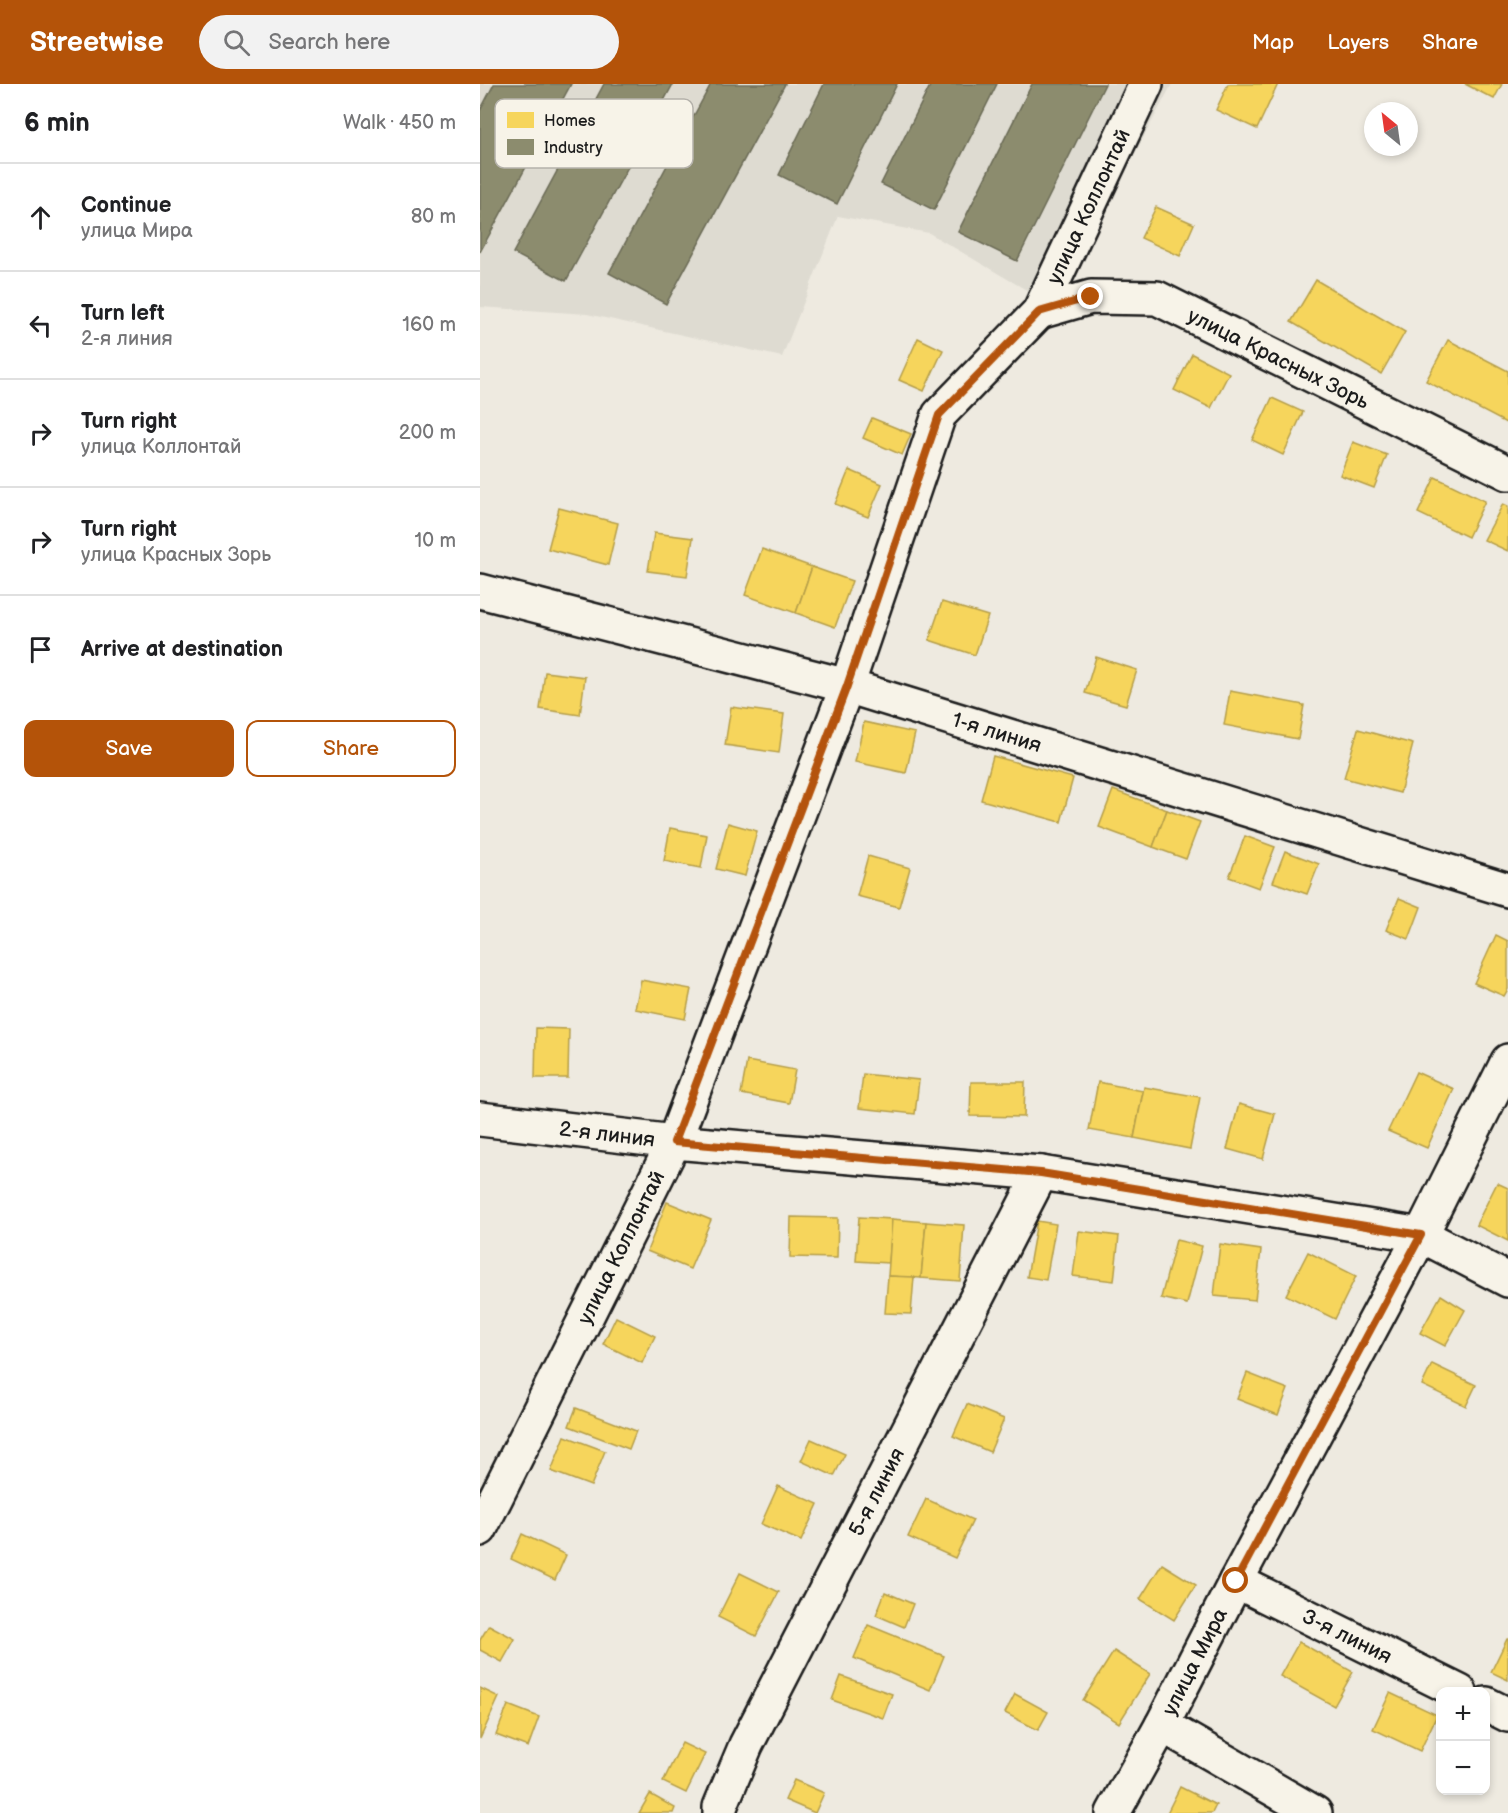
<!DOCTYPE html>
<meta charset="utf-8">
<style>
:root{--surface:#fff;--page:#f2f2f2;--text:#202124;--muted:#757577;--line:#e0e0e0;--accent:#b45309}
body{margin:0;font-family:"Balsamiq Sans",sans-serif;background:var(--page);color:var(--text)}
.controls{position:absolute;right:18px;bottom:18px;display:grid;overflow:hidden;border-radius:12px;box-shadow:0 3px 9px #0003}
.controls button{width:54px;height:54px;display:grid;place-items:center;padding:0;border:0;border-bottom:2px solid var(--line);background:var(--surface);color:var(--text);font:30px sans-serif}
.compass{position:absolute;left:884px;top:18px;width:54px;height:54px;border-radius:50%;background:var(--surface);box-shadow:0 3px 9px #0003;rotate:331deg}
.stop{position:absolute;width:18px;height:18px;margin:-14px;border:4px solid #b45309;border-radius:50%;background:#fff}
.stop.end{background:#b45309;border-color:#fff;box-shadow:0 2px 6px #0008}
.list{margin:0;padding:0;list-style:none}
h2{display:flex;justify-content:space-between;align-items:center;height:78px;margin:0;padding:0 24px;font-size:26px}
h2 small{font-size:20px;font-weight:400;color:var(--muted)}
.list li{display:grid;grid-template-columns:39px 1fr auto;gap:18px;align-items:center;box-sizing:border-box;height:108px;padding:0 24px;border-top:2px solid var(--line)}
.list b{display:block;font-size:22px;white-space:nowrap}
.list p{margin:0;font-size:20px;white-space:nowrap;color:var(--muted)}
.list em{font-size:20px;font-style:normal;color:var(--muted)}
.actions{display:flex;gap:12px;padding:18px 24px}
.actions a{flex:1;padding:14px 0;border:2px solid var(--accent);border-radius:12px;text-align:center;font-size:21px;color:var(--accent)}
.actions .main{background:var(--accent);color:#fff}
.icon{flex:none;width:33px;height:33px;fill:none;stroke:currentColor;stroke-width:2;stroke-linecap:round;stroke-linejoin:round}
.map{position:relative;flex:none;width:1028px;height:1729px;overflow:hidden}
header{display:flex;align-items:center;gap:36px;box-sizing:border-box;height:84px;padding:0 30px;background:var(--accent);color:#fff}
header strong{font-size:28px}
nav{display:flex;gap:33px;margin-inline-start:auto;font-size:21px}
.search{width:420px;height:54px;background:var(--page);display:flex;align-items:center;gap:15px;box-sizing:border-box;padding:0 21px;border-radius:33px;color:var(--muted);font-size:22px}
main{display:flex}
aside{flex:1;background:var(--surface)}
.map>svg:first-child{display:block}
.built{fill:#dedbd1}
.homes{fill:#f6d55c;stroke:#b59e49;stroke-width:1.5}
.industry{fill:#8c8c6e;stroke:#6a6a55;stroke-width:1.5}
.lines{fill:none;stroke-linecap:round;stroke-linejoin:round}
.minor-casing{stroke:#1c1c1c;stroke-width:38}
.major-casing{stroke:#1c1c1c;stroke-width:38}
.minor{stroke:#f7f3e8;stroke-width:33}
.major{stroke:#f7f3e8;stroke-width:33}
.route{stroke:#b45309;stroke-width:8}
.labels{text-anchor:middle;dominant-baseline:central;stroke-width:6;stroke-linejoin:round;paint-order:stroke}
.street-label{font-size:21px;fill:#1c1c1c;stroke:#f7f3e8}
.key{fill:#f7f3e8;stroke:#b5b2ab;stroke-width:1.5}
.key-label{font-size:16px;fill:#1c1c1c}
</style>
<header>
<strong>Streetwise</strong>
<div class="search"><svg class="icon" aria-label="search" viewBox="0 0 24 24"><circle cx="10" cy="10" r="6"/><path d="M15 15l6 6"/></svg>Search here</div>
<nav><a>Map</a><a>Layers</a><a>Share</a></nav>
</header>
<main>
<aside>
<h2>6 min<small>Walk · 450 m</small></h2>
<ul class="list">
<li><svg class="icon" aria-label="ahead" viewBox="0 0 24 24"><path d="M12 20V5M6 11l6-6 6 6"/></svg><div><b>Continue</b><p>улица Мира</p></div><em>80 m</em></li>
<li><svg class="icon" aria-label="left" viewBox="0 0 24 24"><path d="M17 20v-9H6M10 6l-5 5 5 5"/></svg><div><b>Turn left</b><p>2-я линия</p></div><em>160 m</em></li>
<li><svg class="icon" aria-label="right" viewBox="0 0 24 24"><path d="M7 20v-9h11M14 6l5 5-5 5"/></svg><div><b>Turn right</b><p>улица Коллонтай</p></div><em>200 m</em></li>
<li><svg class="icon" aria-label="right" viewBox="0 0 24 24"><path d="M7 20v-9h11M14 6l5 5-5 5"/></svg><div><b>Turn right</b><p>улица Красных Зорь</p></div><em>10 m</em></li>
<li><svg class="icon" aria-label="arrive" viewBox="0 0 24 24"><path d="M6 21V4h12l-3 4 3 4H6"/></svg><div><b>Arrive at destination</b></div></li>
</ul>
<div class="actions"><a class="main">Save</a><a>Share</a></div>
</aside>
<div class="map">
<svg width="1028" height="1729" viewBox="0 0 1028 1729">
<rect width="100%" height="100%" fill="#eeeae0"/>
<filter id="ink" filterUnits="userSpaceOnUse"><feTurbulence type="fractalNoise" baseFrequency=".0167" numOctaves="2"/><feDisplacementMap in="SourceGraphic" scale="12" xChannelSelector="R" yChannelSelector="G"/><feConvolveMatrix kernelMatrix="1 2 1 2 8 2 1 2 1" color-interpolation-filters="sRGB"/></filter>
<g filter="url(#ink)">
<!-- built -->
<polygon class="built" points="0,0 692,0 585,200 555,211 449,149 358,132 302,273 107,230 0,223"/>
<!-- homes -->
<g class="homes">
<polygon points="748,0 798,0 777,45 736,26"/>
<polygon points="985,0 1022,0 1014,15"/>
<polygon points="676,123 714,140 700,172 661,154"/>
<polygon points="836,196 925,248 901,290 811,238"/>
<polygon points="438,254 463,266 444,307 419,296"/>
<polygon points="968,256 1028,287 1028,340 946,297"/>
<polygon points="712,270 749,289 731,324 694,306"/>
<polygon points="792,314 823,328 803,371 772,356"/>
<polygon points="392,334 431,350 422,371 383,354"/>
<polygon points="873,358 907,371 894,404 860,391"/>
<polygon points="369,386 402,400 388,433 355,420"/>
<polygon points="955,393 1005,417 988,453 938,429"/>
<polygon points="1023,420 1028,422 1028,467 1004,456"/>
<polygon points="79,424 138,439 128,481 68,465"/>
<polygon points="174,449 213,454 207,492 168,487"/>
<polygon points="282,465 332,483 316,529 265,511"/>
<polygon points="332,483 372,497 355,543 316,529"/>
<polygon points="462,518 508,532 495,571 449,556"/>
<polygon points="616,573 657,586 646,621 605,609"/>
<polygon points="65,588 105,593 100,631 60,625"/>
<polygon points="750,607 824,621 818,655 744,641"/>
<polygon points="251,623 304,630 299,669 245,661"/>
<polygon points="384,638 435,649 426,689 375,678"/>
<polygon points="878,645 933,660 920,709 864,694"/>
<polygon points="513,672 593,694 581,738 501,716"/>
<polygon points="633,706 687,726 673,763 619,743"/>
<polygon points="687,726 720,738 706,775 673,763"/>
<polygon points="248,739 277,747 265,792 236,785"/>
<polygon points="190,744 227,751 221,784 184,777"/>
<polygon points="765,752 795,763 779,804 749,793"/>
<polygon points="805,767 839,780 827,810 793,798"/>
<polygon points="388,772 430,784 419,823 377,812"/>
<polygon points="919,814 941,823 929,855 906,846"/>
<polygon points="1016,851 1028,857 1028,905 1024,912 994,899"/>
<polygon points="161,896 211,905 205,935 155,925"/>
<polygon points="56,944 89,945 88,994 55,994"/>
<polygon points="267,977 315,986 309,1019 261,1010"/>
<polygon points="936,988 974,1005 947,1064 908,1047"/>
<polygon points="383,990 439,996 435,1030 379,1024"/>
<polygon points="491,998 545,998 544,1033 490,1032"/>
<polygon points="618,998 663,1007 654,1054 609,1046"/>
<polygon points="664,1003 720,1013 710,1065 654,1054"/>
<polygon points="759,1020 795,1030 783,1075 747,1065"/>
<polygon points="1017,1099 1028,1104 1028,1157 996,1141"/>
<polygon points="187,1118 231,1136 210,1185 167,1167"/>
<polygon points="311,1133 358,1134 357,1174 310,1173"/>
<polygon points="379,1133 412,1135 409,1179 376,1177"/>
<polygon points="412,1135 446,1138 441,1194 408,1192"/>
<polygon points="557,1137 576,1140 566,1196 547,1193"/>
<polygon points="446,1138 484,1141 480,1197 441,1194"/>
<polygon points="599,1147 639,1152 634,1197 593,1192"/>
<polygon points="696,1156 722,1162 707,1220 681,1214"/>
<polygon points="740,1160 781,1166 775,1216 734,1212"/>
<polygon points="828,1168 876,1192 855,1235 806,1211"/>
<polygon points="408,1192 434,1193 431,1230 405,1229"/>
<polygon points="961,1211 985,1226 965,1262 940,1249"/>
<polygon points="136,1233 175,1252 162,1279 123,1260"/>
<polygon points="952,1280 996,1301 986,1322 942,1301"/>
<polygon points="767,1289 808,1305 798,1331 757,1315"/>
<polygon points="487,1320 524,1335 510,1368 473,1352"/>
<polygon points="96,1324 156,1347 149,1365 89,1342"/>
<polygon points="85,1352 125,1367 111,1402 71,1387"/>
<polygon points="331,1355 365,1370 354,1392 321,1377"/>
<polygon points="298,1402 338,1420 321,1457 281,1440"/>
<polygon points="446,1415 493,1436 475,1474 428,1453"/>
<polygon points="42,1450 86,1471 75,1496 31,1475"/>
<polygon points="682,1480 716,1501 694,1536 660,1515"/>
<polygon points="260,1489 299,1508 276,1552 238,1533"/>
<polygon points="405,1508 433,1520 424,1543 396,1531"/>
<polygon points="9,1541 35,1555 22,1578 0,1566 0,1556"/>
<polygon points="388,1541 464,1572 450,1606 374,1574"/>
<polygon points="1027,1555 1028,1555 1028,1596 1011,1588"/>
<polygon points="819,1558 873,1588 854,1622 800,1592"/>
<polygon points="634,1567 670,1590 639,1639 603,1616"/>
<polygon points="361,1592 412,1610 403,1634 352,1616"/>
<polygon points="0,1604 19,1613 0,1655"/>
<polygon points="910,1609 957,1631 940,1667 893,1645"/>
<polygon points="535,1610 568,1628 558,1646 525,1629"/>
<polygon points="28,1621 59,1633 48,1663 16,1651"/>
<polygon points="202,1659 225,1670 206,1709 183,1698"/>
<polygon points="314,1696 344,1709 335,1729 305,1716"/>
<polygon points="700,1703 736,1721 732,1729 687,1729"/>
<polygon points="170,1710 195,1724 193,1729 159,1729"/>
</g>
<!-- industry -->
<g class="industry">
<polygon points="14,0 91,0 0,168 0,27"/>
<polygon points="124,0 193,0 86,197 33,169"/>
<polygon points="231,0 305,0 186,220 129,189"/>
<polygon points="344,0 417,0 357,120 299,91"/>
<polygon points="451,0 517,0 454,126 401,100"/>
<polygon points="552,0 625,0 537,177 478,148"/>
</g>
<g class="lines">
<!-- minor casing -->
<g class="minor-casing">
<g id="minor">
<path id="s1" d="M559,228L611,213L677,214L1028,389"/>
<path id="s2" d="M0,507L367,602L1028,806"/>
<path id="s3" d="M0,1035L194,1058L561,1089L941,1151L1028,1196"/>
<path id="s4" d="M0,1445L194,1058L367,602L459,331L559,228L666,0"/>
<path id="s5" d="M756,1497L980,1608"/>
<polyline points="1006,1620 1028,1631"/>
<polyline points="682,1641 835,1729"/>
<path id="s6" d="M240,1729V1723L266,1661L561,1089"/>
</g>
</g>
<!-- major casing -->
<g class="major-casing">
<g id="major">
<path id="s7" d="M633,1729L682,1641L756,1497L941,1151L1028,977"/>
</g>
</g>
<!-- minor -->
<use href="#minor" class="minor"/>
<!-- major -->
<use href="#major" class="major"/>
</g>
</g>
<g class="lines" filter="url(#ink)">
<!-- route -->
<polyline class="route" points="611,213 559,228 459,331 367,602 194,1058 561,1089 941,1151 756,1497"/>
</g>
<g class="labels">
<!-- street labels -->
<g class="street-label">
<text stroke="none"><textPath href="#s4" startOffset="1467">улица Коллонтай</textPath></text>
<text stroke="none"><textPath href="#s1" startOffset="256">улица Красных Зорь</textPath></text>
<text stroke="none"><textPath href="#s2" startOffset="536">1-я линия</textPath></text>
<text stroke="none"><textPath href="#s3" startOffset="128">2-я линия</textPath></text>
<text stroke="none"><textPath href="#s4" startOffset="315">улица Коллонтай</textPath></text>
<text stroke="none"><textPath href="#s6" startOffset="358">5-я линия</textPath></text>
<text stroke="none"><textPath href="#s5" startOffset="124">3-я линия</textPath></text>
<text stroke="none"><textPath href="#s7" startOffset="172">улица Мира</textPath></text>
</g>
</g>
<!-- legend -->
<rect x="15" y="15" width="198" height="69" rx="9" class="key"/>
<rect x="27" y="28" width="27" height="16" fill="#f6d55c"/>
<rect x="27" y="55" width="27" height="16" fill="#8c8c6e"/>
<g class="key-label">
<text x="64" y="42">Homes</text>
<text x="64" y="69">Industry</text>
</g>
</svg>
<div class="controls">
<button>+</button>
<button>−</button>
</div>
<svg class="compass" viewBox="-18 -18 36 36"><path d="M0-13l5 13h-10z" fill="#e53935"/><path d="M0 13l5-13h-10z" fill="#757577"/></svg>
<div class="stop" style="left:756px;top:1497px"></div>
<div class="stop end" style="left:611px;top:213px"></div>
</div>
</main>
